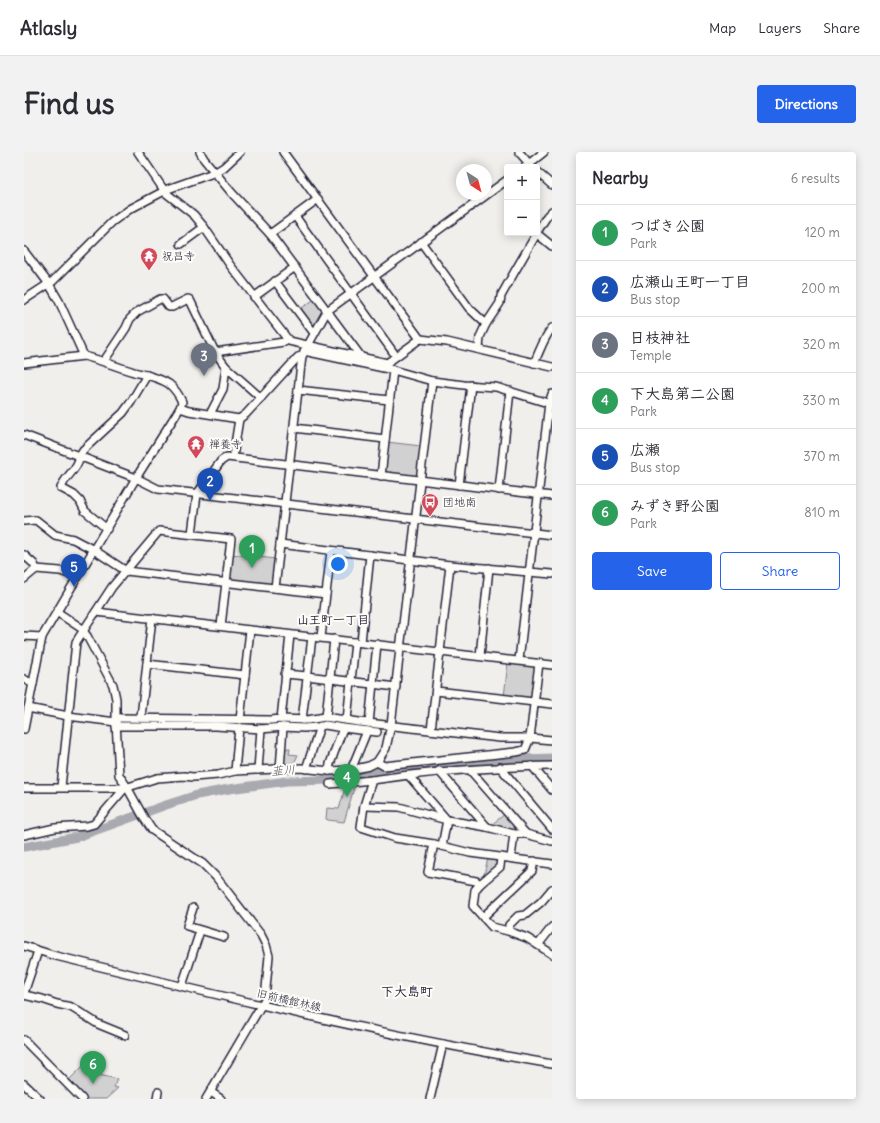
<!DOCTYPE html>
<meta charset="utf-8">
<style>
:root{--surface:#fff;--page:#f2f2f3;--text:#2b2b33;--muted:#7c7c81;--line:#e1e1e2;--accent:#2563eb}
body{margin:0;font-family:Delius,"Klee One",sans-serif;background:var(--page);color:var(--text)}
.controls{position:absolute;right:12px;top:12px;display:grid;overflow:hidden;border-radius:4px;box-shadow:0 2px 10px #0003}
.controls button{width:36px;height:36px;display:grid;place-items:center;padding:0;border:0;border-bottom:1px solid var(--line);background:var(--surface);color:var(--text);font:20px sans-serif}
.compass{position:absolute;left:432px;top:12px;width:36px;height:36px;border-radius:50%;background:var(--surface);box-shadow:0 2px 10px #0003;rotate:144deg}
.you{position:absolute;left:314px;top:412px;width:14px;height:14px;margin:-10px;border:3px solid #fff;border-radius:50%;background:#1a73e8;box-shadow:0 0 0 6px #1a73e833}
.badge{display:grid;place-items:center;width:26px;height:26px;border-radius:50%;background:var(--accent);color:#fff;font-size:13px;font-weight:700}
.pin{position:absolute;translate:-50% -33px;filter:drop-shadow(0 1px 2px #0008)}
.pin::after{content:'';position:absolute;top:21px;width:14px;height:12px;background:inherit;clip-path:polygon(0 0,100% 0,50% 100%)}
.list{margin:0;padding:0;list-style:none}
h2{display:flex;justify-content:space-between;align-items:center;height:52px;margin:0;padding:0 16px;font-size:17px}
h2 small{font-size:13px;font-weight:400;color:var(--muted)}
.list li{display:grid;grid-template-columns:26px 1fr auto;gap:12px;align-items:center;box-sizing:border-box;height:56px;padding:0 16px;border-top:1px solid var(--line)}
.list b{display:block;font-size:15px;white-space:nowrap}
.list p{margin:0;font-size:13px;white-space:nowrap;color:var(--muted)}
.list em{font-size:13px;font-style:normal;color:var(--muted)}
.actions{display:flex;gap:8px;padding:12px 16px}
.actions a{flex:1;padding:9px 0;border:1px solid var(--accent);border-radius:4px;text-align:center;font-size:14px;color:var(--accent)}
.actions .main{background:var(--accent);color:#fff}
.map{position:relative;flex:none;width:528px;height:947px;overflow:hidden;border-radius:4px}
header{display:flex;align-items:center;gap:24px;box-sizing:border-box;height:56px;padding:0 20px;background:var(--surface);border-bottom:1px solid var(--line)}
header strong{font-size:19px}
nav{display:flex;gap:22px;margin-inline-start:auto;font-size:14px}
.intro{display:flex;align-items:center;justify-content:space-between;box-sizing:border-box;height:96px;padding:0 24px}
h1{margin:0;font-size:28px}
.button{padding:10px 18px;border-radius:4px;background:var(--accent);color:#fff;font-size:14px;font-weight:700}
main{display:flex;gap:24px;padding:0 24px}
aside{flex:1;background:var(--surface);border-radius:4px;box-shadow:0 2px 10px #0003}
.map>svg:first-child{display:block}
.green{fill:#d2d1d1;stroke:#7a7a86}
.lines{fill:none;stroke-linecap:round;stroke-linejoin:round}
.river{stroke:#a9a9b0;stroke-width:9}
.minor-casing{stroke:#22223b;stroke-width:10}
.minor{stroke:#fdfcf7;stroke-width:7}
.labels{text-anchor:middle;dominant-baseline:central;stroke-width:4;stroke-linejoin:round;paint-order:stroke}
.poi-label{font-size:11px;fill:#22223b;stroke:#fdfcf7;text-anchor:start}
.street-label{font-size:11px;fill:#22223b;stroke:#fdfcf7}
.neighbourhood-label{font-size:12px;font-weight:bold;fill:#22223b;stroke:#fdfcf7}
.water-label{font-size:12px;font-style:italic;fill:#58586a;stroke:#fdfcf7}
.quarter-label{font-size:13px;font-weight:bold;fill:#22223b;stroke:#fdfcf7}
</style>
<header>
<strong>Atlasly</strong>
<nav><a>Map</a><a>Layers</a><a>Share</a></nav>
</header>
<div class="intro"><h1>Find us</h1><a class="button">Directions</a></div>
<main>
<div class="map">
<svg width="528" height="947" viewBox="0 0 528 947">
<rect width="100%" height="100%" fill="#f0efec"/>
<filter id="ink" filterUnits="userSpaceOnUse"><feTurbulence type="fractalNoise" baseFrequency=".025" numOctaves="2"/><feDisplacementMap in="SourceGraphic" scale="8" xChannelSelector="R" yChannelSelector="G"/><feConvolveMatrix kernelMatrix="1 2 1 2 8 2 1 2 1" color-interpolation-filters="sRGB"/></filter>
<g filter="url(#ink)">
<!-- green -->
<g class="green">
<polygon points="292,146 300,160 291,175 287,175 275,158"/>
<polygon points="363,290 397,294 394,324 392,326 362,322 359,319"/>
<polygon points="207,402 252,407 249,432 247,433 206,428 204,426"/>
<polygon points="484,510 513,515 509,546 506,548 480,545"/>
<polygon points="259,596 266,597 265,602 274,603 270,611 258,612"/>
<polygon points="322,633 331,633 320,670 304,668 302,667 303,656 315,657"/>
<polygon points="481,662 495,677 493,680 467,673"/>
<polygon points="464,706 473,708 474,709 473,713 459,727"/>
<polygon points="61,912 64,914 71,922 93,927 90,935 94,936 82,947 63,947 44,929"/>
</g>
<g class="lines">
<!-- river -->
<polyline class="river" points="0,695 53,685 142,653 173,643 205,637 263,629 311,628 346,621 380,616 473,608 528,606"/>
<!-- minor casing -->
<g class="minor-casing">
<g id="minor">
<polyline points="114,0 142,41 170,63 180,75 206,113 265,189 363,211 396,187 423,190 528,215"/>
<polyline points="176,0 180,7 207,40 246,82 338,206"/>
<polyline points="259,0 396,187"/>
<polyline points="495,0 508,15"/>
<polyline points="501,15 520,0"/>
<polyline points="513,20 528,33"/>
<polyline points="271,64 372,204"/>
<polyline points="513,80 523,64 528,59"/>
<polyline points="512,81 528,94"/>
<polyline points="246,82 294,47"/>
<polyline points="397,90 445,156 462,172"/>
<polyline points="157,92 180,75"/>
<path d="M0,99L25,132L35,149L60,204C77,208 93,215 110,220C122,223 135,225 145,232C151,237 155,243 158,250L156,256L112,326L18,485L0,577"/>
<polyline points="251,129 290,181"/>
<polyline points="230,145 271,115"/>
<polyline points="0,148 29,129 88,70 106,57 144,37 192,20 200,15 216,0"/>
<polyline points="455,197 456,185 462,172 476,151 477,144 491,119 513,81"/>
<polyline points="280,199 369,218 408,229 440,233 472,235 527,252"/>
<polyline points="191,200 260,190 263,188"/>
<polyline points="80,209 102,176 106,167 113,160 136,147 139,147 145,155 148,155 164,147 166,148 191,200 202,215 237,246"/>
<polyline points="0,211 60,204"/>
<path d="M510,211C516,199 520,185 528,176"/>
<polyline points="274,238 365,248"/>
<polyline points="156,256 165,259 215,267"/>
<polyline points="186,262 199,237 202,215"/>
<polyline points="270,276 361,287"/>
<polyline points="0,283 112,326 134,337 528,383"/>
<polyline points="209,305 215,267 222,262 274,205 278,204"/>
<polyline points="357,324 369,218"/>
<polyline points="435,333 447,233"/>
<polyline points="475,338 486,239"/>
<polyline points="0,369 12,368 31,383 49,387 70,398 102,419 302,442"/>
<path d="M83,377L61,359L56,349L50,343L37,336C40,326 50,320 54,310C56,305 56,302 59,298L99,261L107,250L123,223"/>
<polyline points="168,382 173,342 197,309 203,305 528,344"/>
<polyline points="256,392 426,413 528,422"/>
<polyline points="0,403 10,412 12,417"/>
<polyline points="0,427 12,417 36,419 54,425"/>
<polyline points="251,436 278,204 303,159 483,28"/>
<polyline points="33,460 57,476 63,484 89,533 92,547 92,570 95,623 103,635 120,666 128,678 179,712 192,725 237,783 242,793 245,804 241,847 182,947"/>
<polyline points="72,460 528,513"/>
<polyline points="0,484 18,485"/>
<polyline points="297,485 307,399"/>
<polyline points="337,490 346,403"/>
<polyline points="456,504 465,416"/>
<polyline points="495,508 525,251 528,242"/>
<polyline points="123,512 221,523"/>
<polyline points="261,522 283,524 372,535"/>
<polyline points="0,527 9,532"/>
<polyline points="412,539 528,552"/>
<polyline points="4,556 44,564 92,570"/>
<polyline points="117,565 128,466"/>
<polyline points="302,565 310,487"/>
<polyline points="93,566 247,568 257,567 283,568 301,565 335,570 476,586 506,586 528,588"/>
<polyline points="257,567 266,483"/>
<polyline points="216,568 226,478"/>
<polyline points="278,568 288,485"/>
<polyline points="323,568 331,490"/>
<polyline points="345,571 353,492"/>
<polyline points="92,574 192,574 237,577 259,575 280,576 294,575 301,573 319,576 353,580"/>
<polyline points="407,578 426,413"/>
<polyline points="353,610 360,614 492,600 501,598 506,586 515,511"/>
<polyline points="508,614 528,638"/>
<path d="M528,614C468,615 408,619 348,628L340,654L337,675L371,686L410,692L446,701L528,712"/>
<polyline points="476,615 528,677"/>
<polyline points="256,617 259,575"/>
<polyline points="282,617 296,574"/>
<polyline points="234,618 237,577"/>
<polyline points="327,618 343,579"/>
<polyline points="446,618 502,682"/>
<polyline points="211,619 215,576"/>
<polyline points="305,619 306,612 319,576"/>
<polyline points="415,619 463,675"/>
<polyline points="385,624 423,668 418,694"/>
<polyline points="306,632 348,628"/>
<polyline points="37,635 52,490 88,435 135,379 207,387 197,474"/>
<polyline points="0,636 101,636"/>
<polyline points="340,654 375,655 423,668 463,675 490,682 502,682 528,689"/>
<polyline points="0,683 31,676 63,674 70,672 101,636 133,626 160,624 169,625 194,623 211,619 277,616 305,619 327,618 345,614 353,610 362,596 367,573 408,229"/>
<polyline points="410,692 404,720 452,729 456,732 451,738 449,754 468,775 484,779 503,786 528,802"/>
<polyline points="487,706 490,682"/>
<polyline points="456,732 476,715 477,705"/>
<polyline points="169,756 163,774 200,785"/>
<polyline points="459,765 508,719 510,709"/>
<polyline points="485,779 485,773 494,764 501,763 517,750 528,737"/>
<polyline points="514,793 528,775"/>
<path d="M0,794L32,804C196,844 361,884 528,912"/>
<polyline points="158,834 176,779"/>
<polyline points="0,841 14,799"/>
<polyline points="0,843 18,847 33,852 47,855 74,872 101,883"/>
<polyline points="0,888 58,947"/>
<polyline points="0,932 16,947"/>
<polyline points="187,940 197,947"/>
<polyline points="133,947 134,940"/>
<polyline points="406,947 419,892"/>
</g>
</g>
<!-- minor -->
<use href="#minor" class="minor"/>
</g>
</g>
<!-- icons -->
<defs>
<g id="temple-pin" transform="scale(0.9)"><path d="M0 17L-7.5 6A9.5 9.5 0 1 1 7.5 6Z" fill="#d1495b" stroke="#fdfcf7"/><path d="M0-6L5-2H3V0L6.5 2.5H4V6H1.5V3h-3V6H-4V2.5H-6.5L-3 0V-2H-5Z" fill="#fff"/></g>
<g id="bus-pin" transform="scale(0.9)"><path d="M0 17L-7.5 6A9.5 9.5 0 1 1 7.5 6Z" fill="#d1495b" stroke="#fdfcf7"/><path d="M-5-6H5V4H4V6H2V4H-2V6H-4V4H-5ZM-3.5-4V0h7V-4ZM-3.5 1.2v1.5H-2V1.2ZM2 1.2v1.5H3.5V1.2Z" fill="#fff"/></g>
</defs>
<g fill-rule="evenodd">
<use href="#temple-pin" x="125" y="104"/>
<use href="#temple-pin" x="172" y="292"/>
<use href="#bus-pin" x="406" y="350"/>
</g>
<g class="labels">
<!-- poi labels -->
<g class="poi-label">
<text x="138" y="104">祝昌寺</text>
<text x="185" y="292">禅養寺</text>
<text x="419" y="350">団地南</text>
</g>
<!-- street labels -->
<g class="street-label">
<text transform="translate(265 848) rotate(13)">旧前橋館林線</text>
</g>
<!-- neighbourhood labels -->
<g class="neighbourhood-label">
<text x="309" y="467">山王町一丁目</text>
</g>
<!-- water labels -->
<g class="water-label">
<text transform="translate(259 618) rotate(-5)">韮川</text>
</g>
<!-- quarter labels -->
<g class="quarter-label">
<text x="383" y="839">下大島町</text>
</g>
</g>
</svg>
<div class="controls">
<button>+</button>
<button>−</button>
</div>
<svg class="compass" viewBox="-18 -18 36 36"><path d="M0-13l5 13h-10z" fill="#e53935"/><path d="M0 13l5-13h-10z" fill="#7c7c81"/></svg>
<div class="you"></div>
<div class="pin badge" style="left:228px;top:416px;background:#2e9e5b">1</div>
<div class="pin badge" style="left:186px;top:349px;background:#1a4fb4">2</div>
<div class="pin badge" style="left:180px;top:224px;background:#6b7280">3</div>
<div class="pin badge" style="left:323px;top:645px;background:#2e9e5b">4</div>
<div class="pin badge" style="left:50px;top:435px;background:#1a4fb4">5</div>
<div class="pin badge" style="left:69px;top:932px;background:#2e9e5b">6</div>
</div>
<aside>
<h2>Nearby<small>6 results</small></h2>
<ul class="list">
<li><span class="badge" style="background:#2e9e5b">1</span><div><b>つばき公園</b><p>Park</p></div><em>120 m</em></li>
<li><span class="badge" style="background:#1a4fb4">2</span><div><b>広瀬山王町一丁目</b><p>Bus stop</p></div><em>200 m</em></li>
<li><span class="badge" style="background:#6b7280">3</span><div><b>日枝神社</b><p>Temple</p></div><em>320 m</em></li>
<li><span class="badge" style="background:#2e9e5b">4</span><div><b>下大島第二公園</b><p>Park</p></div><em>330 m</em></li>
<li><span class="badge" style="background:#1a4fb4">5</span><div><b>広瀬</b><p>Bus stop</p></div><em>370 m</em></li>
<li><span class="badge" style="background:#2e9e5b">6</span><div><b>みずき野公園</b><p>Park</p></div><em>810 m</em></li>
</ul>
<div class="actions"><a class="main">Save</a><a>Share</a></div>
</aside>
</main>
